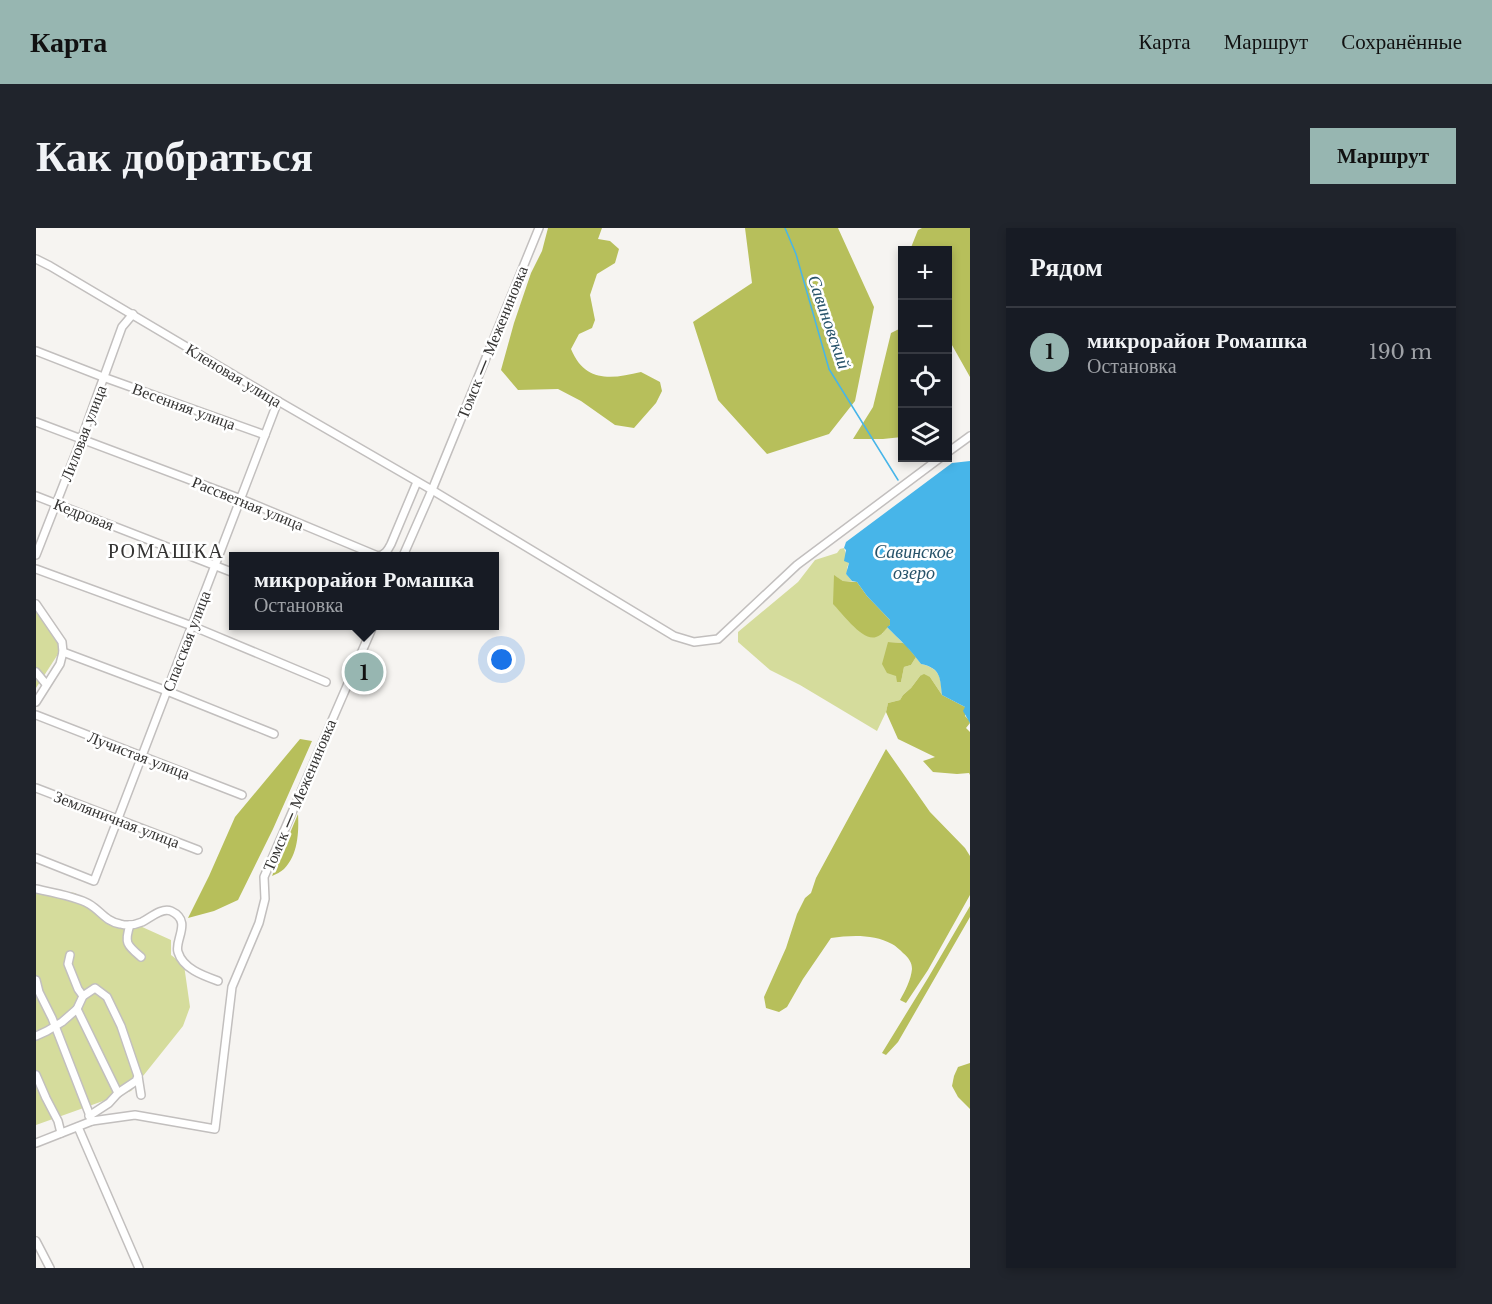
<!DOCTYPE html>
<html lang="ru">
<meta charset="utf-8">
<style>
:root{--surface:#171b24;--page:#20242c;--text:#f1f3f6;--muted:#9ea1a6;--line:#363941;--accent:#97b6b1}
body{margin:0;font-family:"Libre Baskerville",serif;background:var(--page);color:var(--text)}
.controls{position:absolute;right:18px;top:18px;display:grid;overflow:hidden;border-radius:0px;box-shadow:0 3px 9px #0003}
.controls button{width:54px;height:54px;display:grid;place-items:center;padding:0;border:0;border-bottom:2px solid var(--line);background:var(--surface);color:var(--text);font:30px sans-serif}
.you{position:absolute;left:466px;top:432px;width:21px;height:21px;margin:-15px;border:4px solid #fff;border-radius:50%;background:#1a73e8;box-shadow:0 0 0 9px #1a73e833}
.badge{display:grid;place-items:center;width:39px;height:39px;border-radius:50%;background:var(--accent);color:#111;font-size:20px;font-weight:700}
.pin{position:absolute;translate:-50% -50%;border:3px solid #fff;box-shadow:0 2px 6px #0006}
.popup{position:absolute;left:193px;top:324px;width:270px;height:78px;box-sizing:border-box;display:grid;place-content:center;border-radius:0px;background:var(--surface);filter:drop-shadow(0 2px 4px #0005);font-size:20px;white-space:nowrap;color:var(--muted)}
.popup b{font-size:22px;color:var(--text)}
.popup::after{content:'';position:absolute;left:50%;top:100%;margin-left:-12px;border:12px solid transparent;border-top-color:var(--surface)}
.list{margin:0;padding:0;list-style:none}
h2{display:flex;justify-content:space-between;align-items:center;height:78px;margin:0;padding:0 24px;font-size:26px}
h2 small{font-size:20px;font-weight:400;color:var(--muted)}
.list li{display:grid;grid-template-columns:39px 1fr auto;gap:18px;align-items:center;box-sizing:border-box;height:90px;padding:0 24px;border-top:2px solid var(--line)}
.list b{display:block;font-size:22px;white-space:nowrap}
.list p{margin:0;font-size:20px;white-space:nowrap;color:var(--muted)}
.list em{font-size:20px;font-style:normal;color:var(--muted)}
.icon{flex:none;width:33px;height:33px;fill:none;stroke:currentColor;stroke-width:2;stroke-linecap:round;stroke-linejoin:round}
.map{position:relative;flex:none;width:934px;height:1040px;overflow:hidden;border-radius:0px}
header{display:flex;align-items:center;gap:36px;box-sizing:border-box;height:84px;padding:0 30px;background:var(--accent);color:#111}
header strong{font-size:28px}
nav{display:flex;gap:33px;margin-inline-start:auto;font-size:21px}
.intro{display:flex;align-items:center;justify-content:space-between;box-sizing:border-box;height:144px;padding:0 36px}
h1{margin:0;font-size:42px}
.button{padding:15px 27px;border-radius:0px;background:var(--accent);color:#111;font-size:21px;font-weight:700}
main{display:flex;gap:36px;padding:0 36px}
aside{flex:1;background:var(--surface);border-radius:0px;box-shadow:0 3px 9px #0003}
.map>svg:first-child{display:block}
.green{fill:#d5dc9c}
.forest{fill:#b7bf5b}
.water{fill:#47b5e9}
.lines{fill:none;stroke-linecap:round;stroke-linejoin:round}
.stream{stroke:#47b5e9;stroke-width:1.5}
.minor-casing{stroke:#c2bfbe;stroke-width:10}
.minor{stroke:#fff;stroke-width:7}
.labels{text-anchor:middle;dominant-baseline:central;stroke-width:5;stroke-linejoin:round;paint-order:stroke}
.street-label{font-size:16px;fill:#343332;stroke:#fff}
.water-label{font-size:18px;font-style:italic;fill:#27536a;stroke:#fff}
.quarter-label{font-size:20px;letter-spacing:1.5px;fill:#343332;stroke:#fff}
</style>
<header>
<strong>Карта</strong>
<nav><a>Карта</a><a>Маршрут</a><a>Сохранённые</a></nav>
</header>
<div class="intro"><h1>Как добраться</h1><a class="button">Маршрут</a></div>
<main>
<div class="map">
<svg width="934" height="1040" viewBox="0 0 934 1040">
<rect width="100%" height="100%" fill="#f6f4f1"/>
<!-- green -->
<g class="green">
<path d="M808,320L813,335L811,340L812,343L810,346L816,353H807L799,348L846,406L851,399L867,415L852,414L860,448L865,454L868,439L875,437L880,429L885,436C904,440 905,450 906,467L894,449L884,448L875,460L867,467L864,472L852,475L850,484L841,503L764,457L734,442L702,414V404L762,354L779,332L801,325L804,321Z"/>
<polygon points="0,375 26,420 0,460"/>
<polygon points="0,659 39,665 79,690 104,698 135,712 135,727 148,737 154,779 147,798 95,863 0,897"/>
</g>
<!-- forest -->
<g class="forest">
<path d="M512,0H566L562,11L574,13L583,21L579,35L561,46L554,67L559,92L556,100L543,106L535,121C549,155 576,151 605,144L624,154L626,163L620,175L598,200L579,197L545,173L522,161L482,162L465,142L478,95L495,45L506,23Z"/>
<polygon points="709,0 802,0 838,79 819,173 793,206 731,226 682,172 657,94 716,55"/>
<polygon points="886,0 934,0 934,149 912,110 912,22 874,22 882,2"/>
<polygon points="865,100 866,102 866,209 847,211 817,211 837,179 855,105"/>
<path d="M798,347L807,353L821,354L831,368L854,392V397C849,401 847,407 840,409C827,414 806,385 797,376Z"/>
<polygon points="852,414 867,415 871,417 873,421 880,429 875,437 868,439 865,454 861,454 860,448 851,445 846,436"/>
<polygon points="888,446 894,449 906,467 929,479 929,488 933,492 934,495 930,500 934,504 934,547 933,545 921,546 897,544 887,533 899,529 862,511 850,484 852,475 864,472 867,467 875,460 884,448"/>
<polygon points="264,511 276,513 237,601 202,672 178,683 152,690 173,648 199,589"/>
<path d="M850,521L894,584L929,620L934,628V667L892,742L870,775L864,772C869,763 875,752 876,741C876,734 872,729 867,725C864,722 860,718 856,716C838,706 815,707 795,710L767,751L751,779L743,784L730,780L728,769L750,720L761,686L769,670L775,665L780,650Z"/>
<path d="M262,586C263,604 262,627 248,641C245,644 240,646 236,648Z"/>
<polygon points="934,678 934,689 862,814 850,827 846,825 892,750"/>
<polygon points="934,835 934,881 922,869 916,858 918,848 922,839"/>
</g>
<!-- water -->
<path class="water" d="M934,233V495L927,483L929,479L906,467C904,450 905,440 885,436C875,422 863,411 851,399L854,397V392L831,368L821,354L816,353L810,346L813,335L808,333L810,322L808,320L810,314L916,235Z"/>
<g class="lines">
<!-- stream -->
<polyline class="stream" points="749,0 760,26 793,141 862,252"/>
<!-- minor casing -->
<g class="minor-casing">
<g id="minor">
<polyline points="0,31 14,38 242,173 396,262 638,408 658,414 682,411 761,337 904,230"/>
<polyline points="0,123 67,149 229,207"/>
<path d="M0,194L205,271L342,328C349,327 352,322 355,316L381,254"/>
<polyline points="912,224 934,208"/>
<polyline points="0,268 198,345"/>
<polyline points="0,327 45,212 86,99 97,86"/>
<polyline points="367,328 396,262 503,0"/>
<polyline points="0,341 156,398 290,454"/>
<polyline points="0,376 26,414 27,424 24,436 0,474"/>
<polyline points="27,424 131,463 238,506"/>
<polyline points="0,444 10,456"/>
<polyline points="0,487 206,567"/>
<polyline points="0,560 162,622"/>
<polyline points="0,630 58,653 242,173"/>
<path d="M0,661C14,664 42,669 53,676C65,683 69,693 84,696C91,698 99,697 106,694C114,690 126,679 135,683C157,693 138,712 142,724C147,741 168,748 182,753"/>
<path d="M94,697C88,715 91,717 105,729"/>
<polyline points="34,727 32,736 42,761 47,768"/>
<polyline points="0,752 3,764 16,790 56,893"/>
<polyline points="41,781 82,865 73,875 53,888"/>
<polyline points="0,808 11,803 26,794 41,781 47,768 59,760 71,769 85,798 102,848 100,853 82,865"/>
<polyline points="0,847 10,870 22,893 25,905"/>
<polyline points="102,848 105,867"/>
<polyline points="42,899 103,1040"/>
<polyline points="0,915 56,893 99,887 179,901 196,759 223,695 229,671 228,649 337,398"/>
<polyline points="0,1013 14,1040"/>
</g>
</g>
<!-- minor -->
<use href="#minor" class="minor"/>
</g>
<g class="labels">
<!-- street labels -->
<g class="street-label">
<text transform="translate(456 114) rotate(-68)">Томск — Межениновка</text>
<text transform="translate(198 147) rotate(31)">Кленовая улица</text>
<text transform="translate(148 178) rotate(20)">Весенняя улица</text>
<text transform="translate(47 205) rotate(-69)">Лиловая улица</text>
<text transform="translate(212 275) rotate(22)">Рассветная улица</text>
<text transform="translate(48 286) rotate(21)">Кедровая</text>
<text transform="translate(150 413) rotate(-69)">Спасская улица</text>
<text transform="translate(103 527) rotate(21)">Лучистая улица</text>
<text transform="translate(263 567) rotate(-67)">Томск — Межениновка</text>
<text transform="translate(81 591) rotate(21)">Земляничная улица</text>
</g>
<!-- water labels -->
<g class="water-label">
<text transform="translate(793 94) rotate(71)">Савиновский</text>
<text x="878" y="324">Савинское<tspan x="878" dy="21">озеро</tspan></text>
</g>
<!-- quarter labels -->
<g class="quarter-label">
<text x="130" y="323">РОМАШКА</text>
</g>
</g>
</svg>
<div class="controls">
<button>+</button>
<button>−</button>
<button><svg class="icon" aria-label="locate" viewBox="0 0 24 24"><circle cx="12" cy="12" r="6"/><path d="M12 2v4M12 18v4M2 12h4M18 12h4"/></svg></button>
<button><svg class="icon" aria-label="layers" viewBox="0 0 24 24"><path d="M12 4l9 5-9 5-9-5zM3 14l9 5 9-5"/></svg></button>
</div>
<div class="you"></div>
<div class="pin badge" style="left:328px;top:444px">1</div>
<div class="popup"><b>микрорайон Ромашка</b>Остановка</div>
</div>
<aside>
<h2>Рядом<small></small></h2>
<ul class="list">
<li><span class="badge">1</span><div><b>микрорайон Ромашка</b><p>Остановка</p></div><em>190 m</em></li>
</ul>
</aside>
</main>
